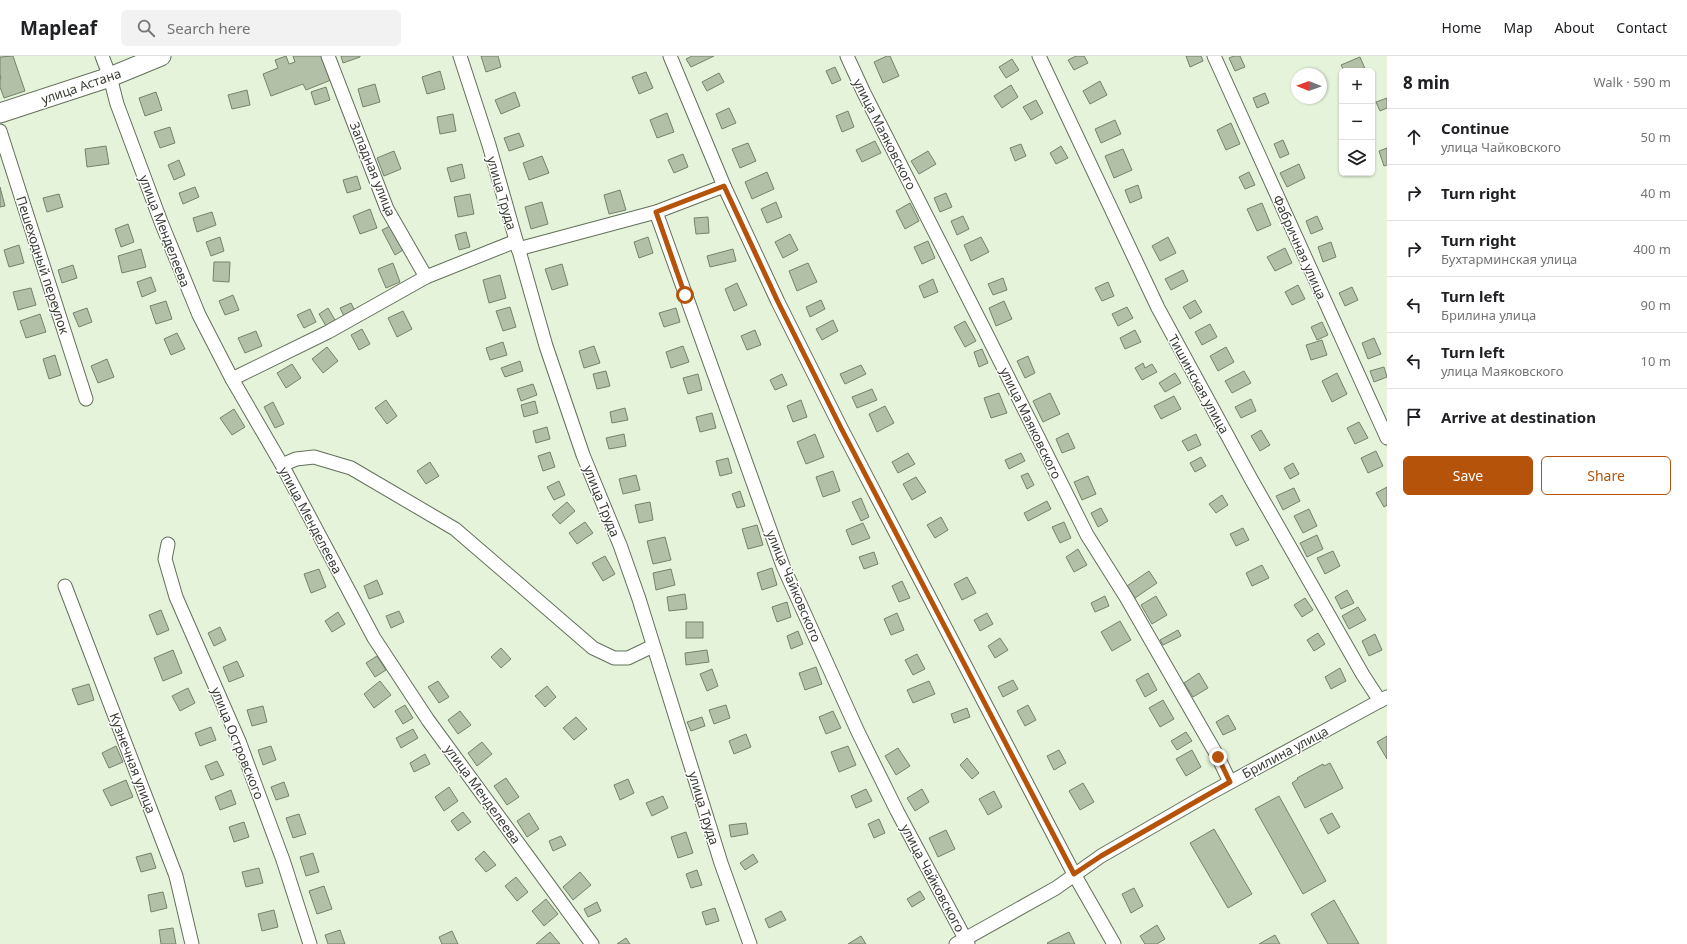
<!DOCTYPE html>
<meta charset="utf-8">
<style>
:root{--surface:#fff;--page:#f2f2f2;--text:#202124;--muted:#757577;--line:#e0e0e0;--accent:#b45309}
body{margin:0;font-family:"Noto Sans",sans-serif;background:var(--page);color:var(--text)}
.controls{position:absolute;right:12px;top:12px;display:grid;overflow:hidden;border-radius:6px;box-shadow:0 1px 3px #0004}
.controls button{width:36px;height:36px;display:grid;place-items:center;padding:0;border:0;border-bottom:1px solid var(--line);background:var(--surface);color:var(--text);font:20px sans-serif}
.compass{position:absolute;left:1291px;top:12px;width:36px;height:36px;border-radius:50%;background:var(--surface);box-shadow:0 1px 3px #0004;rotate:271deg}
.stop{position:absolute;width:12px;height:12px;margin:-9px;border:3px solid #b45309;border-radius:50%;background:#fff}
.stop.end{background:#b45309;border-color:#fff;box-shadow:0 1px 4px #0008}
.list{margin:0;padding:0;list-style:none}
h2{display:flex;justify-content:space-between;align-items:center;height:52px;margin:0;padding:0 16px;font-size:17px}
h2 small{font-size:13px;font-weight:400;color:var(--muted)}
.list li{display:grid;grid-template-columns:26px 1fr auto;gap:12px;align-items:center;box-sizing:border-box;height:56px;padding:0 16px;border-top:1px solid var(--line)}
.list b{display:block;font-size:15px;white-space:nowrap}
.list p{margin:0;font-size:13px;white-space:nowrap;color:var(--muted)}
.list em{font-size:13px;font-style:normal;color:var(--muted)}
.actions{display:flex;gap:8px;padding:12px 16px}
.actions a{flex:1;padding:9px 0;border:1px solid var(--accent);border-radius:6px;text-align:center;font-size:14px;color:var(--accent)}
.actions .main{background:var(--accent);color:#fff}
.icon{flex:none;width:22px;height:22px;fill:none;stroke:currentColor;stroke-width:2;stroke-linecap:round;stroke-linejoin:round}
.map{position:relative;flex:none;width:1387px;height:888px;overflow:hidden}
header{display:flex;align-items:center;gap:24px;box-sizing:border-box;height:56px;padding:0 20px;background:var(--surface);border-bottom:1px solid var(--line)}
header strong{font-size:19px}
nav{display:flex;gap:22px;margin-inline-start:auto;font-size:14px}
.search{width:280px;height:36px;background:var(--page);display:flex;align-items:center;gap:10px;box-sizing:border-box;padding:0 14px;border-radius:6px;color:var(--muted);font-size:15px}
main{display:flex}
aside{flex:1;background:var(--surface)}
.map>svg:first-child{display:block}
.building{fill:#b2c0a8;stroke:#75836c}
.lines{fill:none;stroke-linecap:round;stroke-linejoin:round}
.street-casing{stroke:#63705a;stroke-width:15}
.secondary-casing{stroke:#63705a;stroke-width:21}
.street{stroke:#fff;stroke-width:13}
.secondary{stroke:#fff;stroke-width:19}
.route{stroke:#b45309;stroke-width:5}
.labels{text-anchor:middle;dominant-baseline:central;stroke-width:3;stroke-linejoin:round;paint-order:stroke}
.street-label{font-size:13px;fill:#383e34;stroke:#fff}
</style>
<header>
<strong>Mapleaf</strong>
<div class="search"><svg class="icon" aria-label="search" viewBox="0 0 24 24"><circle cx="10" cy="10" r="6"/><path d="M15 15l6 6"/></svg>Search here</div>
<nav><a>Home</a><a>Map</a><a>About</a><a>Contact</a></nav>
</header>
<main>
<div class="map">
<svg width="1387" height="888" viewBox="0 0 1387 888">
<rect width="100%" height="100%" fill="#e4f3da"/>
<!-- building -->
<g class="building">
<polygon points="13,0 25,35 4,42 0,31 0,23 1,23 0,18 0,1"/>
<polygon points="286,0 289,8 295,6 293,0 322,0 331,24 306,34 303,28 271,40 263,18 278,12 275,4"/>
<polygon points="341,0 360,0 360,1 343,7"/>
<polygon points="481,0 498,0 501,11 486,16"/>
<polygon points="692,0 714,0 691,11 686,3"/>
<polygon points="887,0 890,0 899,20 883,27 874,6"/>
<polygon points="1076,0 1084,0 1088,7 1074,14 1068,4"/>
<polygon points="1186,0 1201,0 1203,5 1190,11"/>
<polygon points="1234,0 1240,0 1245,11 1235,15 1229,2"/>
<polygon points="1360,1 1366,15 1344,15 1341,9"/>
<polygon points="1012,3 1019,14 1006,22 999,11"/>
<polygon points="835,11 841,24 832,28 826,15"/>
<polygon points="440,15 445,33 427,38 422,21"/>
<polygon points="646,16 653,32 639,38 632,21"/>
<polygon points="719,17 724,26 707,35 702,26"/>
<polygon points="1100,25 1107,39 1090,48 1083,35"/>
<polygon points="375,28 380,46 363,51 358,33"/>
<polygon points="1011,29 1018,41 1002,52 994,40"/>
<polygon points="326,31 330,44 315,49 311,36"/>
<polygon points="247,34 250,49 232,53 228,39"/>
<polygon points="156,36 162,54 145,60 139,42"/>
<polygon points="515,36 520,50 501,58 495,44"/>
<polygon points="1265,37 1269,47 1257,52 1253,42"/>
<polygon points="1387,42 1387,52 1380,55 1376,46"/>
<polygon points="1036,44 1043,57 1031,64 1023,51"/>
<polygon points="729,52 736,67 722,73 716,58"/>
<polygon points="848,55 854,71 842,76 836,60"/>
<polygon points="667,57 674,76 657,82 650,64"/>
<polygon points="453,58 456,75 440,78 437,61"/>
<polygon points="1115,64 1121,78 1101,87 1095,73"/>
<polygon points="1231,67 1240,88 1226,94 1217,74"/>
<polygon points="170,71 175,87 160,92 154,76"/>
<polygon points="519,77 524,90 509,95 504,82"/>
<polygon points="1283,84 1289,98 1280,102 1274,88"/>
<polygon points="875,85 881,97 862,106 856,94"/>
<polygon points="748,87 756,105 740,112 732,93"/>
<polygon points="1021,88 1026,100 1015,105 1010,92"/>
<polygon points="106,90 109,108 87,111 85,93"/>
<polygon points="1061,90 1068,102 1056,108 1050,97"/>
<polygon points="1387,92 1387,109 1384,110 1379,95"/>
<polygon points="1123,93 1132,114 1114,122 1105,100"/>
<polygon points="394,95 401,113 384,120 377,102"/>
<polygon points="928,95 936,108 919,118 911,105"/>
<polygon points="683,98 688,111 674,117 668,104"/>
<polygon points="542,100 549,117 529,124 523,107"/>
<polygon points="179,104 185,119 174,124 168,109"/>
<polygon points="462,108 465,122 451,126 447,112"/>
<polygon points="1299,108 1305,122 1287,131 1280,117"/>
<polygon points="767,116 774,133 752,143 745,126"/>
<polygon points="1249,116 1255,129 1245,133 1239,121"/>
<polygon points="357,120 361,133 347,137 343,124"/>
<polygon points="1138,129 1142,142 1130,147 1125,134"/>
<polygon points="0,131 5,150 0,151"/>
<polygon points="195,131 199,141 183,148 179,137"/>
<polygon points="620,134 626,154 609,158 604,139"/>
<polygon points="946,137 952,151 940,156 934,142"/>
<polygon points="59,138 63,151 47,156 43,142"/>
<polygon points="470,138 474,158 458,161 454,141"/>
<polygon points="542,146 548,168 531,173 525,151"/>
<polygon points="776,146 782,161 767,167 761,153"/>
<polygon points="910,147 919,165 905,173 896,155"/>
<polygon points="1262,147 1271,169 1257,175 1247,153"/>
<polygon points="370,153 377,172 360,178 353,160"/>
<polygon points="212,156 216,169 197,176 193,162"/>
<polygon points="963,160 969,173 957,179 951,165"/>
<polygon points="1317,160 1323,173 1311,178 1306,165"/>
<polygon points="708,161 709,177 696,178 694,162"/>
<polygon points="128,168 134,186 121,191 115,173"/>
<polygon points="390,170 403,194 395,199 382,174"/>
<polygon points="466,176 470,191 459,194 455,179"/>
<polygon points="790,178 798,194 783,202 775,186"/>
<polygon points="220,181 224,195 211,200 206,186"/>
<polygon points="648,181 653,197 639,202 634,186"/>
<polygon points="981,181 989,196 971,205 964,189"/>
<polygon points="1168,181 1176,197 1160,205 1152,190"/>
<polygon points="928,185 935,202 922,208 914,191"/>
<polygon points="1331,186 1336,201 1323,206 1318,191"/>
<polygon points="19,189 24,207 9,211 4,194"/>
<polygon points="1285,192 1292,207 1275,215 1267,201"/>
<polygon points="141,193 146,211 122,217 118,200"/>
<polygon points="733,193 736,205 710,211 707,200"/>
<polygon points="214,206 230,206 229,226 213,225"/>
<polygon points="393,207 400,226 386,232 378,213"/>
<polygon points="808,207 817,226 797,235 789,215"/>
<polygon points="562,208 568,229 552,234 545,213"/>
<polygon points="73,209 77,222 62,227 58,214"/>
<polygon points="1183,214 1188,225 1171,234 1165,223"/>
<polygon points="500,219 506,242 489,247 483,224"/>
<polygon points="151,221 156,235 142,241 137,226"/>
<polygon points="1003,222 1007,234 993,239 988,228"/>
<polygon points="933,223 938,236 924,242 919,230"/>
<polygon points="1108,226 1114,240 1102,245 1095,232"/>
<polygon points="737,227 747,249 734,255 725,233"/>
<polygon points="1298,229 1305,243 1292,249 1285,236"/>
<polygon points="1352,231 1358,244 1345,250 1339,237"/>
<polygon points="31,232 36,249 18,254 13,236"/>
<polygon points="233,239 239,254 225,259 219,245"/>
<polygon points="821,244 825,253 810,261 806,251"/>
<polygon points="1195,244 1202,256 1190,263 1183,251"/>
<polygon points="166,245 172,263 156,268 150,250"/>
<polygon points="1004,245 1012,263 996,270 989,252"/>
<polygon points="351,247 355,255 344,260 340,252"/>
<polygon points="510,251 516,271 503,275 496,255"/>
<polygon points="1127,251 1133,262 1118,270 1112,258"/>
<polygon points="87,252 92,266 79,271 73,257"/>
<polygon points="328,252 335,264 326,270 319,258"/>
<polygon points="676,252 680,266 664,271 659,257"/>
<polygon points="310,253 316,266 304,272 297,259"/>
<polygon points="403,255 412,273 397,281 388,262"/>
<polygon points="40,258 46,276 26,282 20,265"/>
<polygon points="833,264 838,275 822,284 816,273"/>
<polygon points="965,265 976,285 965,291 954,271"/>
<polygon points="1322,266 1328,279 1317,284 1311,271"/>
<polygon points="1210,268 1217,281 1202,289 1195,276"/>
<polygon points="362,273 370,288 359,294 351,279"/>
<polygon points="755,274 761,289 747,294 741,280"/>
<polygon points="1135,274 1141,286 1125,293 1120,282"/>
<polygon points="256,275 262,290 245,297 238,282"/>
<polygon points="177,277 185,293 171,299 164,283"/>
<polygon points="1374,282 1381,298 1368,303 1362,287"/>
<polygon points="1322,284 1327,299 1311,304 1306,289"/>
<polygon points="503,286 507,299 490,304 486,292"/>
<polygon points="594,290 600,307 584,312 579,295"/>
<polygon points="683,290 689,306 671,312 666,296"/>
<polygon points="327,291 338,305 323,317 312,303"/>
<polygon points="1226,291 1234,306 1218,315 1210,300"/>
<polygon points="982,293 988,307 979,311 974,296"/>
<polygon points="55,299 61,319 49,323 43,303"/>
<polygon points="1028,300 1035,317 1025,322 1017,305"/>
<polygon points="107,303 114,321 98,327 91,310"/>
<polygon points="520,305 523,315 505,321 501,312"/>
<polygon points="1143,307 1145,312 1152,308 1157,316 1142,324 1135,312"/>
<polygon points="292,308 301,322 286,332 277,317"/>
<polygon points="861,309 866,318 845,328 840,318"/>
<polygon points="1384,311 1387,321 1374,326 1370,315"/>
<polygon points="606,315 610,330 597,333 593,318"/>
<polygon points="1244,315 1251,327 1232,337 1225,325"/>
<polygon points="1175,317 1181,327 1165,336 1159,327"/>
<polygon points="1337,317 1347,338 1332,346 1322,325"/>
<polygon points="698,318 702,334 688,338 683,322"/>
<polygon points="782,318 787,329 775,334 770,324"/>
<polygon points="533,328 537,339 521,345 517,333"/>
<polygon points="872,333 877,344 857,352 852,341"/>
<polygon points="999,337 1007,357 991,362 984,342"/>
<polygon points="1050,337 1060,358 1043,366 1033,345"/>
<polygon points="1174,340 1181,353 1161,363 1154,350"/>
<polygon points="1251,343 1256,355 1241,362 1235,351"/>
<polygon points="386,344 397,360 387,368 375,352"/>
<polygon points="801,344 807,361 793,366 787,350"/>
<polygon points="535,345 538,357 524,361 521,349"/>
<polygon points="273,346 284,368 275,372 264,351"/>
<polygon points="885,350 894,367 877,376 869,358"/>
<polygon points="625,352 628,364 612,367 610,356"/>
<polygon points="234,353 245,371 232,379 220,362"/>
<polygon points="712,357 716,372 700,376 696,361"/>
<polygon points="1359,366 1368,382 1355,388 1347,372"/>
<polygon points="547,371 550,383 536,387 533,375"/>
<polygon points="1261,374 1270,389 1260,395 1251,380"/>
<polygon points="1068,377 1075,392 1062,397 1056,383"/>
<polygon points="624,378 626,390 609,393 606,382"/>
<polygon points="815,378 824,401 806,408 797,386"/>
<polygon points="1196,378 1201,389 1188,395 1182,385"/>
<polygon points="1376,395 1383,410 1368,417 1361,402"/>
<polygon points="550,396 555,411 543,415 538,400"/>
<polygon points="908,397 915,408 898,417 892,406"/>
<polygon points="1021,397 1025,405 1009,413 1005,404"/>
<polygon points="1201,401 1206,410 1195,416 1190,407"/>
<polygon points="728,402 732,417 720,420 716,405"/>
<polygon points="430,406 439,420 426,428 417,415"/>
<polygon points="1293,407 1299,418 1290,423 1284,412"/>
<polygon points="833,415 840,435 823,441 816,421"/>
<polygon points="1028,417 1034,429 1027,433 1021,420"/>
<polygon points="636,419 640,434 623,438 619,423"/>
<polygon points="1088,420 1096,438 1082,444 1074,426"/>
<polygon points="916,421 926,436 912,444 903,428"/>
<polygon points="559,425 565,439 554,444 547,431"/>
<polygon points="1387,431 1387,449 1384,451 1376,437"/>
<polygon points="1294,432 1300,445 1283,454 1276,440"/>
<polygon points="740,435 745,450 737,452 732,438"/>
<polygon points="1222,439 1228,449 1216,457 1209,448"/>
<polygon points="861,442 869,461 861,465 852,446"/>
<polygon points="1047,445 1051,453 1028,465 1024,457"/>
<polygon points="567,446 575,455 560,468 552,459"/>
<polygon points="650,446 653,464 639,467 635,449"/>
<polygon points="1101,452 1108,465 1098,471 1091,457"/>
<polygon points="1309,453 1317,470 1303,477 1294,460"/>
<polygon points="941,461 948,474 935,482 927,469"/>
<polygon points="585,466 593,477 577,488 569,477"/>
<polygon points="1064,466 1071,482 1060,487 1052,471"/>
<polygon points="863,467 870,482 852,489 846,474"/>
<polygon points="757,469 763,489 748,493 742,473"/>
<polygon points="1243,472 1249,484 1236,490 1230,478"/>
<polygon points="1317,479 1323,493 1307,501 1300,487"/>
<polygon points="665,481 671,504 653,508 647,485"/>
<polygon points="1078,493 1087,509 1074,516 1066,501"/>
<polygon points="1333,495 1340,510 1325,518 1317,502"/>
<polygon points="874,496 878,508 864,513 859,501"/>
<polygon points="605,500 615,518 603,525 592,507"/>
<polygon points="1262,509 1269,522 1252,530 1246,517"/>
<polygon points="772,512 777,529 762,534 757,517"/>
<polygon points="319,513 326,531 311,537 304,518"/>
<polygon points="671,513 675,529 656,534 653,517"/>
<polygon points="1149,515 1157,527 1135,542 1127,530"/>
<polygon points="967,521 976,537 962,544 954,528"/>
<polygon points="377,524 383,538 369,543 364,530"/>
<polygon points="902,525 910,542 899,546 892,530"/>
<polygon points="1347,534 1354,547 1341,553 1335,541"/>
<polygon points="685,538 687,553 669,555 667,541"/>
<polygon points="1105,540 1109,550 1095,556 1091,547"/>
<polygon points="1156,540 1167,559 1152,568 1141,549"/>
<polygon points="1305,542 1313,554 1302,561 1294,549"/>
<polygon points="787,546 791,561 777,566 772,551"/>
<polygon points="1358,551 1366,564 1349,573 1342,560"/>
<polygon points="161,554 169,574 157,579 149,559"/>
<polygon points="399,555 404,566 391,572 386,560"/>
<polygon points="338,556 345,568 332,576 325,565"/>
<polygon points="897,557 904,574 891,579 884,563"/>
<polygon points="987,557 993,568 980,575 974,564"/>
<polygon points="1120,565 1131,584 1112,595 1101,576"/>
<rect x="686" y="566" width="17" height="16"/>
<polygon points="220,571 226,584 214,590 208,577"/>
<polygon points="1178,574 1181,580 1163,589 1160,584"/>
<polygon points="798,575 803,588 791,593 787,580"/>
<polygon points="1318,577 1325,588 1314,595 1307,584"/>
<polygon points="1375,578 1382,594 1369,600 1362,585"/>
<polygon points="1000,582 1008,594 995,602 988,590"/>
<polygon points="501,592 511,603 501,612 491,601"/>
<polygon points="173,594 182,617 163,625 154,602"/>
<polygon points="707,594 709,606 686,609 685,597"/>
<polygon points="917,598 925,613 913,619 905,604"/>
<polygon points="377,600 386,614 375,621 366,607"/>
<polygon points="237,605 244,620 229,626 223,611"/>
<polygon points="816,611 822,628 805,634 799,617"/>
<polygon points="1340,612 1346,625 1331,633 1325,621"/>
<polygon points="712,613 718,630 707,635 700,618"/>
<polygon points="1148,617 1157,634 1145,641 1136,624"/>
<polygon points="1199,617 1208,632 1193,641 1184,627"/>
<polygon points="1013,624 1018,633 1003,641 998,631"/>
<polygon points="380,625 391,639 374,652 364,638"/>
<polygon points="438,625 449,641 439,647 428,631"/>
<polygon points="929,625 935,638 913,647 907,634"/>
<polygon points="89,628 94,644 78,649 72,633"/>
<polygon points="547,630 556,641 545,651 535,640"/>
<polygon points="188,632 195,647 180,655 172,640"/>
<polygon points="1163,644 1174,663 1160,671 1149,652"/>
<polygon points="405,649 413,662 403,668 395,655"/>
<polygon points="726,649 730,662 714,668 709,654"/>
<polygon points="1028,649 1036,664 1025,670 1017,655"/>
<polygon points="263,650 267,666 252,670 247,654"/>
<polygon points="967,652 970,661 954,667 951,658"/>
<polygon points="460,655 471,669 458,678 448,664"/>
<polygon points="833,655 841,672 826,678 819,661"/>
<polygon points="1228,659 1236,673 1223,679 1216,666"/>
<polygon points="576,661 587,673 574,684 563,672"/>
<polygon points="702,661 705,670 691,675 687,666"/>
<polygon points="211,671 216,684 200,690 195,677"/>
<polygon points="413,673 418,682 401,692 396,682"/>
<polygon points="1186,676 1192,685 1177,694 1171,685"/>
<polygon points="746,678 751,691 734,698 729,685"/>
<polygon points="1387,680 1387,703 1377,686"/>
<polygon points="482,686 492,698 477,710 468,697"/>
<polygon points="116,690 123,706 109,712 102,697"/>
<polygon points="271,690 276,704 263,709 258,694"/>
<polygon points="848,690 856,709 839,716 831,696"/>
<polygon points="898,692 910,710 896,719 885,700"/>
<polygon points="1059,694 1066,707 1054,714 1047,700"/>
<polygon points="1192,694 1201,711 1186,720 1176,703"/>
<polygon points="425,698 430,708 414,716 410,707"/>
<polygon points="967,702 979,717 972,723 960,709"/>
<polygon points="217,705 224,719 211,724 205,710"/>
<polygon points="1330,707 1343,732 1305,752 1292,727 1298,723 1297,722 1323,708 1324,710"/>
<polygon points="506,722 519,741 507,749 494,730"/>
<polygon points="628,723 634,737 620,744 614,729"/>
<polygon points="126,724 133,741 111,750 103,734"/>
<polygon points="284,726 289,740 276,744 271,731"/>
<polygon points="1083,727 1094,746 1080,754 1069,735"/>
<polygon points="449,731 458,745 444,755 435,741"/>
<polygon points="866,733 872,745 856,752 851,740"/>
<polygon points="922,733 929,746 915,755 907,742"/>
<polygon points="231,734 236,748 220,754 215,741"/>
<polygon points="994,735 1002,751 988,759 979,743"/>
<polygon points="663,740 668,752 652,760 646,747"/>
<polygon points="1279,740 1326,825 1303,838 1255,753"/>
<polygon points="463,756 471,766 458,775 451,765"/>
<polygon points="529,757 539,773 527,781 517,765"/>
<polygon points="1332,757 1340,771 1328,778 1320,763"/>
<polygon points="299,758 306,778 293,782 286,762"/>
<polygon points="879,763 885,777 874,782 868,768"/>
<polygon points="244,766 249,781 234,786 229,771"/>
<polygon points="746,767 748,778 731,781 729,769"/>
<polygon points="1214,773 1252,838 1228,852 1190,787"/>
<polygon points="946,774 955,793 938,801 929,782"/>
<polygon points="686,776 693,797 678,802 671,781"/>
<polygon points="561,780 566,789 553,795 549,785"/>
<polygon points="484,795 496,809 486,816 475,803"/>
<polygon points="151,797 156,812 141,816 136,801"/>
<polygon points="313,797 319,816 306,820 300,801"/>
<polygon points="753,798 758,806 745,814 740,807"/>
<polygon points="259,812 263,827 246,831 242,816"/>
<polygon points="697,814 702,829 691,832 686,818"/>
<polygon points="580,816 591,829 573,844 563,831"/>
<polygon points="516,821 528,836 517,845 505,830"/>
<polygon points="324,830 332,853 317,858 309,835"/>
<polygon points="1134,832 1143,850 1131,857 1122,838"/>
<polygon points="920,835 925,843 912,851 907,843"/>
<polygon points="163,836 167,852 151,856 148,839"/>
<polygon points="546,843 558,858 544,870 532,855"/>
<polygon points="1334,844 1359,888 1328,888 1311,858"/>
<polygon points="597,846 601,855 588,861 584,853"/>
<polygon points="715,852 719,865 706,869 702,856"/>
<polygon points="274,854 278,871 262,875 258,858"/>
<polygon points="781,855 786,864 769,872 765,863"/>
<polygon points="1157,869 1165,883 1157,888 1145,888 1140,880"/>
<polygon points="173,872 176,888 161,888 159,874"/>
<polygon points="340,874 345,888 328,888 325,879"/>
<polygon points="452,875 458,888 442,888 439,881"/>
<polygon points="550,876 560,888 536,888"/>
<polygon points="1069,876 1075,888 1048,888 1047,887"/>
<polygon points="1275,879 1280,888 1259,888"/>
<polygon points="861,880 866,888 848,888"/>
<polygon points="626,882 630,888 617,888"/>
</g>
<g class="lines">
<!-- street casing -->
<g class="street-casing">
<g id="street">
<polyline points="102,0 110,21 117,48 161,166 199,259 232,323 282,409 374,582 428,664 592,888"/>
<polyline points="328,0 387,153 426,221"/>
<polyline points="460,0 489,89 546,290 583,399 620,489 639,543 721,807 750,888"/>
<polyline points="670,0 724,130 778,246 841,372 1074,818 1114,888"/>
<polyline points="847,0 864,37 985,275 1087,479 1126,541 1218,701 1230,726"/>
<polyline points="1039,0 1158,252 1251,423 1363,619 1380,645"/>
<polyline points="1214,0 1387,382"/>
<polyline points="0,75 86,343"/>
<polyline points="656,156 783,510 858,676 897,755 968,888"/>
<polyline points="518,193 656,156 724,130"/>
<polyline points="232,323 328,276 426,221 516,185"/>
<polyline points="282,409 296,403 314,401 351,412 455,473 593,592 614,602 628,602 653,590"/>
<polyline points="168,488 165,503 176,541 239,685 283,804 310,888"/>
<polyline points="65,530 176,820 192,888"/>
<polyline points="956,888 1056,832 1101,800 1205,740 1387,641"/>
</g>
</g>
<!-- secondary casing -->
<g class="secondary-casing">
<polyline id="secondary" points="0,57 110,21 161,0"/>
</g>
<!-- street -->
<use href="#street" class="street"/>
<!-- secondary -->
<use href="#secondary" class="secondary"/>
</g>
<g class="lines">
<!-- route -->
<polyline class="route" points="685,239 656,156 724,130 778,246 841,372 1074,818 1101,800 1230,726 1218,701"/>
</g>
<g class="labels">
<!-- street labels -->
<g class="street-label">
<text transform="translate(81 30) rotate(-19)">улица Астана</text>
<text transform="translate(885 78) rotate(63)">улица Маяковского</text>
<text transform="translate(373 113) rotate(68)">Западная улица</text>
<text transform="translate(502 137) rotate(74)">улица Труда</text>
<text transform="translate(165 175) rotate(69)">улица Менделеева</text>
<text transform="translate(1300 191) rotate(66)">Фабричная улица</text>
<text transform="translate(43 209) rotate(72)">Пешеходный переулок</text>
<text transform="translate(1199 328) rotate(61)">Тишинская улица</text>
<text transform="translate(1031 367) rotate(64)">улица Маяковского</text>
<text transform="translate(602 445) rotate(68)">улица Труда</text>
<text transform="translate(311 464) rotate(62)">улица Менделеева</text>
<text transform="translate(794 530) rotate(67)">улица Чайковского</text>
<text transform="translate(238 687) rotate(68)">улица Островского</text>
<text transform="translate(1285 696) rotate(-28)">Брилина улица</text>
<text transform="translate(133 707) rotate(69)">Кузнечная улица</text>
<text transform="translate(483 738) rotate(54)">улица Менделеева</text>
<text transform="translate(704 752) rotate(73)">улица Труда</text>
<text transform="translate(933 822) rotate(62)">улица Чайковского</text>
</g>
</g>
</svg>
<div class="controls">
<button>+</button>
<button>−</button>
<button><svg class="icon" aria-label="layers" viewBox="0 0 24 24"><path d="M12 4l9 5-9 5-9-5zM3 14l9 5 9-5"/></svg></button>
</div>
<svg class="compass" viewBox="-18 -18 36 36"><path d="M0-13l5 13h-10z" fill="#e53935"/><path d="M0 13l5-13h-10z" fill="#757577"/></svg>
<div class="stop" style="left:685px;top:239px"></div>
<div class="stop end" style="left:1218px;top:701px"></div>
</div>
<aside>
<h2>8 min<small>Walk · 590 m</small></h2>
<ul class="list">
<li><svg class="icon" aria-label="ahead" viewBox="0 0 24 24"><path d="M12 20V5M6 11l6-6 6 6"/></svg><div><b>Continue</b><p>улица Чайковского</p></div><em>50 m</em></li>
<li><svg class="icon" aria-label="right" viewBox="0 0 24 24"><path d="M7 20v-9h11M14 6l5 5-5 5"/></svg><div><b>Turn right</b></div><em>40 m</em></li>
<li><svg class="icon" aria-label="right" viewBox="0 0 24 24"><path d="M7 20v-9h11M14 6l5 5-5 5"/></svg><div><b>Turn right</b><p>Бухтарминская улица</p></div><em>400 m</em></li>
<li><svg class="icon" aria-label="left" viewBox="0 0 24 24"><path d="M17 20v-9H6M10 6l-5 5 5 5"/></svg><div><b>Turn left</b><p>Брилина улица</p></div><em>90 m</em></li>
<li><svg class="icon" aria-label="left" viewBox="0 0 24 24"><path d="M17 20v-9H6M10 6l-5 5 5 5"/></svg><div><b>Turn left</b><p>улица Маяковского</p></div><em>10 m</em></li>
<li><svg class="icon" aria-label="arrive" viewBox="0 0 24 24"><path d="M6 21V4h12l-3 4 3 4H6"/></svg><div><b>Arrive at destination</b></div></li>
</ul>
<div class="actions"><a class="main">Save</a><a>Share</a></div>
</aside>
</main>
